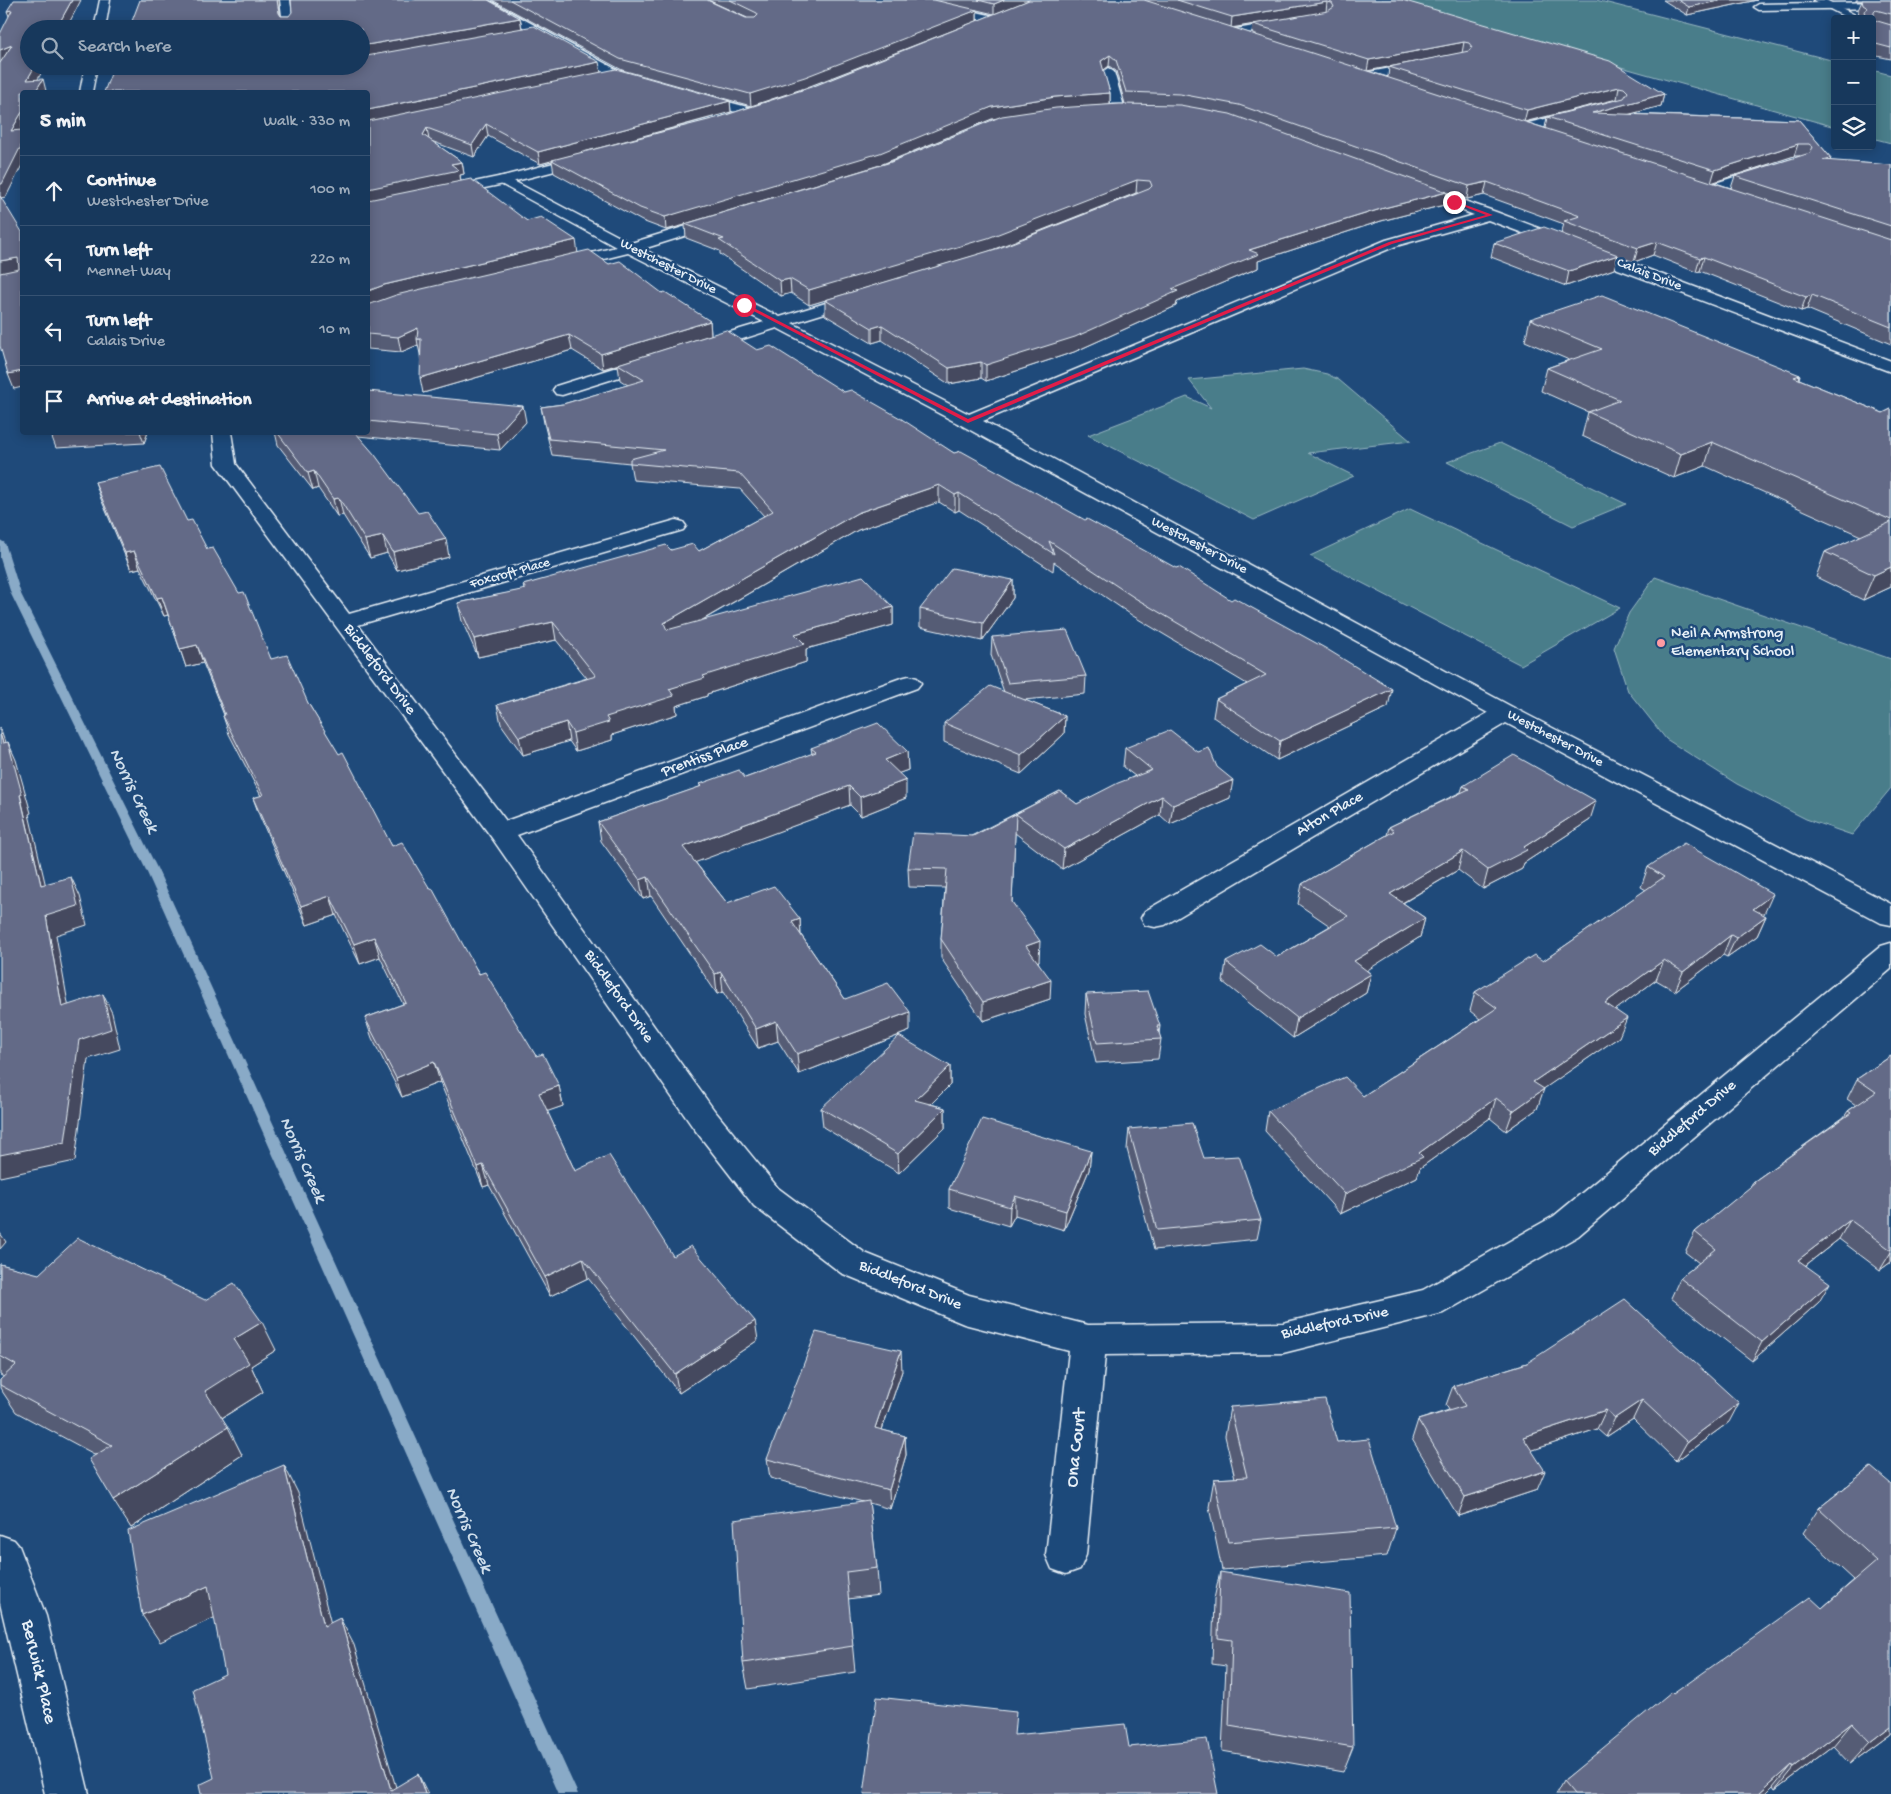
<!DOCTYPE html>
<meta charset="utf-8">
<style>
:root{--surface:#17385c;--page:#244365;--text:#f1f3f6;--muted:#9eacbb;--line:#365272}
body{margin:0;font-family:"Gochi Hand",sans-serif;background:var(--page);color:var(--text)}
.controls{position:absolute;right:15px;top:15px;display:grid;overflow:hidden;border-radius:5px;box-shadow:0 2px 12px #0003}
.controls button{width:45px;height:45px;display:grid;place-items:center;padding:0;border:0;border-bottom:1px solid var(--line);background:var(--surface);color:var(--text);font:25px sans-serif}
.stop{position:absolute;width:15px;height:15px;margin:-11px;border:4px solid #e11d48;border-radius:50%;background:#fff}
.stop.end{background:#e11d48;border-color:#fff;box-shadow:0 1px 5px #0008}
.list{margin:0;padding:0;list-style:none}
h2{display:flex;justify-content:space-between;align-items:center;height:65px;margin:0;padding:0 20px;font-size:21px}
h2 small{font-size:16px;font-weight:400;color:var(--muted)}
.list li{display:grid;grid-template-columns:32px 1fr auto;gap:15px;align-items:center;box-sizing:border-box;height:70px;padding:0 20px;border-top:1px solid var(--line)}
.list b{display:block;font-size:19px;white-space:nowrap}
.list p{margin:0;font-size:16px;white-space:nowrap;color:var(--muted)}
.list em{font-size:16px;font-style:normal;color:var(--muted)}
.icon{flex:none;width:28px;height:28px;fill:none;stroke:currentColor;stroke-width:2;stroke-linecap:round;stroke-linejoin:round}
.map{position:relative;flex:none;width:1891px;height:1794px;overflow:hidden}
.search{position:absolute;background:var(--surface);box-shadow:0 2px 12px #0003;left:20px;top:20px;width:350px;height:55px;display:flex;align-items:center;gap:12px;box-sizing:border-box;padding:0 18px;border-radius:28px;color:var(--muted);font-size:19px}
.panel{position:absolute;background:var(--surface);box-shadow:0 2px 12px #0003;left:20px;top:90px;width:350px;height:345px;border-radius:5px}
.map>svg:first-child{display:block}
.green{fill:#487d8a;stroke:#98b7c1}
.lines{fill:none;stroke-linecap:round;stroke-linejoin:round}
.stream{fill:#89aac7;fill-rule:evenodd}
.minor-casing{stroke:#e8f1f8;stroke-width:3}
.tertiary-casing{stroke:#e8f1f8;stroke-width:3}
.minor{fill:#1f4a7a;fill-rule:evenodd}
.tertiary{fill:#1f4a7a;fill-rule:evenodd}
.wall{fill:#555b74;stroke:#e8f1f8;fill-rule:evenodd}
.shaded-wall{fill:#454a5e;stroke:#e8f1f8}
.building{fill:#636a87;stroke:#e8f1f8}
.route{fill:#e11d48}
.poi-dot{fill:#ff9aa2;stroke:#1f4a7a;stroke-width:2}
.labels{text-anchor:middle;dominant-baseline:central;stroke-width:5;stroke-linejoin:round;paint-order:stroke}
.far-street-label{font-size:14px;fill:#e8f1f8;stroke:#1f4a7a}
.poi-label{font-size:16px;fill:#e8f1f8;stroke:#1f4a7a;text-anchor:start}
.street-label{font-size:16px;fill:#e8f1f8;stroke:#1f4a7a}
.water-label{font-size:18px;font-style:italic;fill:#d0dfec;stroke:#1f4a7a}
.near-street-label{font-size:19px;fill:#e8f1f8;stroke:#1f4a7a}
</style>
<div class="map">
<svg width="1891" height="1794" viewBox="0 0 1891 1794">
<rect width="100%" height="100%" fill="#1f4a7a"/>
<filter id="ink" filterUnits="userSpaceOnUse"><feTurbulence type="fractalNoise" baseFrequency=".02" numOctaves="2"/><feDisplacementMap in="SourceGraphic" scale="10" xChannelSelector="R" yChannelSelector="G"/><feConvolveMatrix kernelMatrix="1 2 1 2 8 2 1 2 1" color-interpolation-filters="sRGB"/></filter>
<g filter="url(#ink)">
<!-- green -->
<g class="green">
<polygon points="1382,0 1596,0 1835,61 1835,127"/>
<polygon points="1872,70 1891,75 1891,143 1872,138"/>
<polygon points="1303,369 1327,374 1339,380 1411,441 1308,453 1354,476 1254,520 1088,435 1187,397 1211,408 1189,380"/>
<polygon points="1500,443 1626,504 1573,526 1447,462"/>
<polygon points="1410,509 1620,608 1521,665 1310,556"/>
<polygon points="1655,577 1891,659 1891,788 1852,835 1806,819 1737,784 1666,739 1628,691 1614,648 1629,613"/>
</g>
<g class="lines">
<!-- stream -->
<polygon class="stream" points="0,540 5,543 21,594 157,868 578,1794 558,1794 145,868 11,594 0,558"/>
<!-- minor casing -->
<g class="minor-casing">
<g id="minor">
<polygon points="100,0 110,0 105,29 94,29"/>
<polygon points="280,0 290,0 293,23 292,25 284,25 283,23"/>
<polygon points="475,0 488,0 621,72 649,81 651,84 645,88 613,78"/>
<polygon points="906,0 923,0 994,16 999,19 994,22 951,14 907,2"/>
<polygon points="1891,2 1891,8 1759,10 1754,7 1759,4"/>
<polygon points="1288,20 1292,21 1293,23 1292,25 1231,36 1225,33 1231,30"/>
<polygon points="1424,62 1428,63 1430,65 1428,67 1364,81 1358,77 1364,73"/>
<polygon points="85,66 97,66 92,92 80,92"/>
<polygon points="1108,68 1114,72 1125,110 1123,113 1119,114 1113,110 1102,72"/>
<polygon points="694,93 755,109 757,112 751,116 690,100 688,97"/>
<polygon points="1582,110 1588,114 1586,117 1525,132 1519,128 1520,125"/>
<polygon points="1769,166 1776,170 1774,173 1711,193 1704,189 1706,186"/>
<polygon points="504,176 631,243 716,217 726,217 728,220 726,223 643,249 780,317 855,294 867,294 869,297 867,300 792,323 969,414 1386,240 1474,215 1405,189 1403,186 1405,183 1410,182 1496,212 1891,361 1891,372 1488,220 1396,246 983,421 1514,708 1891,904 1891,925 1881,923 1506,723 1165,925 1155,927 1145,925 1141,918 1145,911 1488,713 961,425 777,328 705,351 693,351 690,347 693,343 764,322 628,253 563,269 558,267 555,264 558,261 616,247 499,183 497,180 499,177"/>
<polygon points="655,355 661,356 664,360 661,364 562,395 556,394 553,390 556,386"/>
<polygon points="213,432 231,432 236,464 349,614 669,522 676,520 683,522 686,526 683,530 358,625 506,821 901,678 909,676 917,678 921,683 917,688 517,835 714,1110 778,1188 865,1253 969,1295 1088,1325 1283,1323 1423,1290 1554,1216 1881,946 1891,943 1891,969 1578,1236 1443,1313 1283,1353 1105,1355 1086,1555 1080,1569 1066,1574 1052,1569 1046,1555 1069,1351 964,1324 841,1273 754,1206 692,1126 492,838 219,468 216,464"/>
<polygon points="0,1535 14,1540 19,1546 46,1616 89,1794 45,1794 0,1603"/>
</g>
</g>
<!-- tertiary casing -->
<g class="tertiary-casing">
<g id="tertiary">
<polygon points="1813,0 1826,0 1863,19 1849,19"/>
<polygon points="589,154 594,155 596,158 594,161 504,184 368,212 368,204 503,176"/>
</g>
</g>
<!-- minor -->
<use href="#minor" class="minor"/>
<!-- tertiary -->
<use href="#tertiary" class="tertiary"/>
</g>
<!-- wall -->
<g class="wall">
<path d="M140,0H279L280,15L281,16L520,18L522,28L601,73L730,101L731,112L620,143L720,117L814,86L971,23L805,88L751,106L622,70L492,0H707L747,18L708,0H1402L1664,94L1661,106L1630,114L1799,120L1831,158L1830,161L1891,165V344L1807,309L1801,311L1700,271L1696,272L1653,255L1634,262L1617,256L1614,269L1566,286L1491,257L1494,243L1561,234L1564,224L1484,195L1467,199L1446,192L1444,205L1381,221L1258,261V268L1177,302L1176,306L1074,352L986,381L981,378L949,384L882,340L872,343L825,315V300L809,305L791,293L781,296L720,254V251L686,238L685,225L666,230L642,221L554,173L552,161L540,164L488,136L474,157L431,141L462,162L464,174L460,175L461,181L527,221L577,253L609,264L710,321L711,335L757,350L844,392L954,453L1388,707L1277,760L1213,717L1216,699L1247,684L1133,616L1054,562L1053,571L959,510L955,512L939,502L858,530L703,620L893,607V625L806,649V662L707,694V696L676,706L677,714L612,735V740L576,751L569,741L523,755L501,724L497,705L587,678L556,640L478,657L462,621L458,603L524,590L523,585L671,550L699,551L764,516L740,489L633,480L630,463L552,455L544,423L541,407L563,404L628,385L620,380L618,365L603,369L572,350L423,393L420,354L418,345L401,352L368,349V92L361,66V29ZM977,10L994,14L977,21ZM1253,24L1252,34L1233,28ZM1109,66L1116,71L1125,104H1110V93L1103,70ZM1392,66L1389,67L1388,77L1367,71ZM1617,99L1618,100L1547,117L1545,128L1525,122ZM992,119H996L891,162L884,164ZM1794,156H1800L1735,176L1731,188L1713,182ZM1136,193H1138L1024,238Z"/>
<polygon points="1663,0 1757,0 1687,15"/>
<polygon points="1856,0 1891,0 1891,59 1872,55 1872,19 1861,19 1862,17 1859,15 1858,10 1862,1 1856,1"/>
<polygon points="1530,319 1800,375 1799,379 1883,413 1891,409 1891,587 1863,600 1816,577 1825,552 1861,536 1705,466 1674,478 1582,436 1588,412 1541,391 1547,368 1569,360 1525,341"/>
<polygon points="368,391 526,422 500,450 358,436 449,557 397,570 387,553 370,558 343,515 337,516 318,488 313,490 278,445 275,432 368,432"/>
<polygon points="50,432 148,432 144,443 56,448"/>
<polygon points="95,482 187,521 207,549 271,659 308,703 392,846 536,1056 559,1086 563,1106 547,1111 575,1171 673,1256 758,1340 679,1393 588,1278 550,1296 489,1185 483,1187 440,1082 402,1097 372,1038 365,1018 403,1004 380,957 360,964 336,915 307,925 260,817 253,798 261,796 229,734 223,716 224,715 203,663 186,667 168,615 164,616 140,568 131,570 101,499"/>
<polygon points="1013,580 1013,598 982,641 920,627 920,609"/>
<polygon points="992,637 1086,676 1085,694 1024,700 1065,716 1064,734 1021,774 944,742 944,723 1004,692 991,655"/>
<polygon points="811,748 907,751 908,770 899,773 906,798 861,816 850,805 695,862 727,903 800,919 801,935 845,999 910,1031 799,1074 778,1041 758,1048 723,992 717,994 651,896 643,899 601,841 598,822 700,787 700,784 745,778 812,754"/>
<polygon points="1125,748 1230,798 1170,824 1160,815 1062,869 1015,833 1012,902 1039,961 1038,961 1050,999 983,1021 941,958 941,939 945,888 909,887 908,868 1060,791 1077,804 1135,776 1123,767"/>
<polygon points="1463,786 1590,820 1524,863 1522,869 1483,889 1458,870 1403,903 1425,918 1420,937 1366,970 1371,974 1366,993 1293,1038 1223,982 1226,962 1277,957 1330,926 1298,904 1302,884 1387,835 1389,827 1461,792"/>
<polygon points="1648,867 1764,914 1763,915 1766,916 1757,936 1727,957 1723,955 1675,991 1656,980 1615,1010 1619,1037 1543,1089 1537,1109 1506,1131 1490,1118 1420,1168 1417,1177 1340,1214 1265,1131 1268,1111 1363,1096 1480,1019 1470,1011 1475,992 1543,961 1646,890 1641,887"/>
<polygon points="1086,994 1160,1026 1159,1034 1161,1039 1158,1059 1096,1063 1085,1014"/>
<polygon points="1891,1056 1891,1262 1880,1270 1839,1239 1806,1265 1819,1302 1752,1361 1671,1298 1680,1278 1699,1263 1685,1252 1695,1232 1751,1187 1753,1182 1844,1117 1848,1111 1856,1105 1847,1099 1857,1079"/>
<polygon points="950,1066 950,1085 931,1104 945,1108 945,1128 899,1173 823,1127 821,1108"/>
<polygon points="1129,1129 1204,1158 1261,1220 1257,1239 1154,1250 1127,1149"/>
<polygon points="1091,1151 1089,1170 1064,1230 1015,1215 1009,1226 949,1208 949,1189"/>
<polygon points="0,1264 276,1350 251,1366 263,1392 222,1418 242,1455 131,1528 96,1455 16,1412 0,1388 0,1380 4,1377 0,1375"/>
<polygon points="1527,1363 1729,1422 1676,1461 1633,1419 1606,1437 1597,1429 1532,1450 1537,1490 1458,1516 1412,1439 1418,1420 1449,1410 1446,1405 1453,1386"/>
<polygon points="902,1371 882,1430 905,1436 906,1455 890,1509 869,1503 877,1568 879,1595 848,1599 855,1672 748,1689 743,1663 863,1502 770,1478 767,1459"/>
<polygon points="1230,1407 1337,1442 1396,1528 1387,1556 1222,1570 1209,1507 1214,1479 1235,1478 1225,1436"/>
<polygon points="1871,1467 1891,1734 1850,1764 1833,1746 1775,1790 1773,1787 1766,1794 1556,1794 1563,1781 1673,1694 1822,1608 1854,1580 1803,1533 1819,1508"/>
<polygon points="1220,1572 1353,1747 1343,1772 1222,1751 1226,1666 1212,1664 1214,1599"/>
</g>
<!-- shaded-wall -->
<g class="shaded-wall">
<polygon points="72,0 81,0 66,29 56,29"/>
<polygon points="277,0 279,0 281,24 279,13"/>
<polygon points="1004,0 1030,0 994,14 994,4"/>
<polygon points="1723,0 1757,0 1687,15 1689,7"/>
<polygon points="1327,2 1326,12 1231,28 1232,17"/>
<polygon points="12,10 11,21 7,11"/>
<polygon points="977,10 977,21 805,88 751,106 750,94"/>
<polygon points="520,18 522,29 361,58 361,46"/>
<polygon points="1464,42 1462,53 1367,71 1369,60"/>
<polygon points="12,45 0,64 0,50"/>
<polygon points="1110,55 1109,66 1100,73 1101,61"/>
<polygon points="599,62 601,73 368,124 368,110"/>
<polygon points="35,66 45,66 31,92 27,80"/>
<polygon points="288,66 319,66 294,71"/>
<polygon points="43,79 46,91 46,92 35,92"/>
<polygon points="1619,87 1617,99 1524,122 1527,110"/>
<polygon points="1110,93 1110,105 1055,109 992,119 880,165 685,224 685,225 666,230 665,217 992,107 1055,97"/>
<polygon points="1664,94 1661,106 1589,125 1592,113"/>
<polygon points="730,101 731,112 540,164 538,152"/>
<polygon points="22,112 22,131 11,131"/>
<polygon points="486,124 488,136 474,157 472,145"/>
<polygon points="427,128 429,140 423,135"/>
<polygon points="22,144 22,165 6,197 0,198 0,184"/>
<polygon points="1798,144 1794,156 1711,183 1715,170"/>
<polygon points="462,162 464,174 460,175 461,183 368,204 368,189 451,164"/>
<polygon points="1137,180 1136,193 987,252 809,305 809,290"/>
<polygon points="1487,182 1484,195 1467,199 1469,186"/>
<polygon points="1447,192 1444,205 1381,221 1258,261 1258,268 1177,302 1176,306 1074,352 986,381 986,365 1249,250 1384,208"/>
<polygon points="576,240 578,254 368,307 368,291 384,285"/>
<polygon points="1657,242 1653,255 1634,262 1638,248"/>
<polygon points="1618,255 1614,269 1566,286 1569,271"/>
<polygon points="1704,257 1700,271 1696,272 1700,258"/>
<polygon points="18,258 22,270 0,276 0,261"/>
<polygon points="790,279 791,293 781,296 780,281"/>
<polygon points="1812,295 1807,309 1801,311 1806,297"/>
<polygon points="710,321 711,335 603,369 601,354"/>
<polygon points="882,325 882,340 872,343 872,328"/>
<polygon points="418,328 421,339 417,339 418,345 401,352 398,337"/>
<polygon points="569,335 572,350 423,393 420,378"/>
<polygon points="981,362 981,378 949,384 949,368"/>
<polygon points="22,371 22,387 14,389 8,374"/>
<polygon points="523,406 526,422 500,450 497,434"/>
<polygon points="140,432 148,432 144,443"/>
<polygon points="1712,442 1705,466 1674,478 1681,454"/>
<polygon points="314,471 318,488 313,490 308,473"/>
<polygon points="939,485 939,502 858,530 666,641 664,623 857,513"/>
<polygon points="959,493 959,510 955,512 955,495"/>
<polygon points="339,498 343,515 337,516 333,499"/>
<polygon points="383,536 387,553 370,558 365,540"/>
<polygon points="446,539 449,557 397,570 393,552"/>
<polygon points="134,551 140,568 131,570 125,553"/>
<polygon points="1891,567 1891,587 1863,600 1874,575"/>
<polygon points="1013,580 1013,598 982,641 983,623"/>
<polygon points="162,597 168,615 164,616 157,598"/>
<polygon points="893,607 893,625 806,649 806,662 707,694 707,696 676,706 677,714 612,735 612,740 576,751 573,733 606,717 669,689 703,676 795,634"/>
<polygon points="553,622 556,640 478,657 474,639"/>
<polygon points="197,645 203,663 186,667 180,649"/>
<polygon points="1392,689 1388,707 1277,760 1280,741"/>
<polygon points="1065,716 1064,734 1021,774 1021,755"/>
<polygon points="566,722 569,741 523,755 519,737"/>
<polygon points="0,728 12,762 3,743 0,734"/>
<polygon points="8,742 16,760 31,813 29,814 50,904 41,885"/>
<polygon points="907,751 908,770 886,778 885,760"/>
<polygon points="906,780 906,798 861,816 860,797"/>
<polygon points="1233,780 1230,798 1170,824 1173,805"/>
<polygon points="849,786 850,805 686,866 683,847"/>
<polygon points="1162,796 1160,815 1062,869 1064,849"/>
<polygon points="1596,801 1590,820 1524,863 1522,869 1483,889 1488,870"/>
<polygon points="1463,851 1458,870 1385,913 1390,894"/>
<polygon points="71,877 80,896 87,925 56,935 72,1026 62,1007 46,916"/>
<polygon points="648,877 651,896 643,899 640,880"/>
<polygon points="1773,894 1764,914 1745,928 1753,909"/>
<polygon points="330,896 336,915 307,925 301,906"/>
<polygon points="1766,916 1757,936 1727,957 1736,938"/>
<polygon points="1425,918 1420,937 1350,981 1354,961"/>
<polygon points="800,919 801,939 792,922"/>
<polygon points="1731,935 1723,955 1675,991 1683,972"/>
<polygon points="374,937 380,957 360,964 354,944"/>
<polygon points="1040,941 1039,961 1026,965 1026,946"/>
<polygon points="1664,960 1656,980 1598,1023 1605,1003"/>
<polygon points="721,972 723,992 717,994 715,974"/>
<polygon points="1371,974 1366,993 1293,1038 1297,1018"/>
<polygon points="1051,980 1050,999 983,1021 983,1002"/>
<polygon points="103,994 112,1013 120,1049 88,1059 75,1161 0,1177 0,1155 79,1040"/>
<polygon points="910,1012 910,1031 799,1074 797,1054"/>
<polygon points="1627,1018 1619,1037 1526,1101 1533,1082"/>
<polygon points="776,1021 778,1041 758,1048 756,1029"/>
<polygon points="434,1062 440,1082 402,1097 396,1078"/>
<polygon points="950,1066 950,1085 916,1119 915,1100"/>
<polygon points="559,1086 563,1106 543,1113 539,1093"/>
<polygon points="1544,1089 1537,1109 1506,1131 1513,1111"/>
<polygon points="1496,1098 1490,1118 1420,1168 1417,1177 1340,1214 1345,1194 1419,1153"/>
<polygon points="945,1108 945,1128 899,1173 898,1154"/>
<polygon points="1091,1151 1089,1170 1064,1230 1066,1211"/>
<polygon points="483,1165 489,1185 483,1187 478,1167"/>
<polygon points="1015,1196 1015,1215 1009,1226 1010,1207"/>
<polygon points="1850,1220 1839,1239 1788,1279 1798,1260"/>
<polygon points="0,1233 6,1242 0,1249"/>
<polygon points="1891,1252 1891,1262 1880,1270"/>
<polygon points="583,1258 588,1278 550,1296 545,1277"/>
<polygon points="1830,1283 1819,1302 1752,1361 1762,1342"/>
<polygon points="755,1321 758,1340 679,1393 675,1374"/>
<polygon points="262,1322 276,1350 251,1366 263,1392 220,1419 205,1391 234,1339"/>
<polygon points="901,1351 902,1371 876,1447 875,1428"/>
<polygon points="1642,1400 1633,1419 1606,1437 1615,1418"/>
<polygon points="1739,1403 1729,1422 1676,1461 1687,1442"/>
<polygon points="1606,1410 1597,1429 1515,1456 1523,1437"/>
<polygon points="228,1427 242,1455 131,1528 113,1500"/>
<polygon points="905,1436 906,1455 890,1509 889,1490"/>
<polygon points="284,1465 298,1493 338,1652 324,1626"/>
<polygon points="1545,1471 1537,1490 1458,1516 1465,1497"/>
<polygon points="208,1586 225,1613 160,1642 142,1615"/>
<polygon points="340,1618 354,1645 398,1794 391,1790"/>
<polygon points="1852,1723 1833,1746 1775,1790 1793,1768"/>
<polygon points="1891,1726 1891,1734 1850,1764 1870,1742"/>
<polygon points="1791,1765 1773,1787 1766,1794 1759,1794"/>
<polygon points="418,1774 428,1794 425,1794"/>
</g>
<!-- building -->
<g class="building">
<polygon points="14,0 72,0 56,29 29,29 29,66 35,66 27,80 43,79 35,92 22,92 22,112 11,131 22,130 22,144 2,184 0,184 0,63 12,45 0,50 0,34 12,10 7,11"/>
<polygon points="140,0 277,0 279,13 281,16 289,16 292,12 291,0 488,0 520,18 361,46 361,29 129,29"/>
<polygon points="510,0 707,0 746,18 755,18 758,15 757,13 730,0 934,0 977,10 805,77 750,94 620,59"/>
<polygon points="978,0 1004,0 994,4"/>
<polygon points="1029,0 1144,0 1228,26 1891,240 1891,327 1812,295 1806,297 1704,257 1700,258 1657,242 1638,248 1564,221 1580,216 1487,182 1469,186 1239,105 1180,94 1126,92 1116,60 1110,55 1101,61 1110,93 1055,97 992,107 880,153 665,217 640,208 552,160 720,117 814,86"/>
<polygon points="1177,0 1402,0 1610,61 1664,94 1592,113 1799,120 1831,158 1823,160 1891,165 1891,226 1735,176 1810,153 1813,147 1809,144 1798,144 1715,170 1547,117 1624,98 1628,92 1624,88 1619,87 1527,110 1389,67 1469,51 1472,47 1469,43 1464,42 1369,60 1253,24 1328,11 1334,7 1332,3 1327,2 1232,17"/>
<polygon points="1678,0 1723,0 1689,7"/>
<polygon points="1862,0 1891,0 1891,14 1876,10 1874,12 1874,20 1891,25 1891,48 1872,43 1872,19 1866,19 1864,11 1868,8 1863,5"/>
<polygon points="534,26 599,62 368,110 368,92 104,92 114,66 289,66 296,70 317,66 361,66 361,57"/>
<polygon points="616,69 730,101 538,152 486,124 472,145 427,128 423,135 462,162 451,164 459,170 368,189 368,121"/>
<polygon points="1120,104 1180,105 1230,114 1447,192 1384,208 1249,250 1259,254 1172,289 1178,291 1075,337 986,365 981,362 949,368 882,325 872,328 825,300 999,248 1149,189 1152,186 1150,181 1137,180 988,238 809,290 790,279 780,281 719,240 724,239 685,224 891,162 1002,116 1056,108"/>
<polygon points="471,179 527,221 541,217 576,240 384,285 368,291 368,200"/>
<polygon points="0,196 22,232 22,371 8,374 0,346 0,273 19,269 18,258 0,261"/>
<polygon points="1544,227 1618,255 1569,271 1494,243"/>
<polygon points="589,250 609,264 620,261 662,293 665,292 710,321 601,354 569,335 420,378 421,339 417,339 418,328 398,337 368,334 368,305 396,295"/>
<polygon points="1602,295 1800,375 1794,377 1883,413 1891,409 1891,520 1712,442 1681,454 1588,412 1620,400 1547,368 1602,349 1530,319"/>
<polygon points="726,330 757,350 771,346 844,392 851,390 900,418 954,453 961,451 1085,520 1087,519 1176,568 1179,567 1231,600 1234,598 1325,648 1392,689 1280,741 1216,699 1266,675 1135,598 1049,541 1054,554 959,493 955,495 939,485 857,513 664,623 667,630 863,576 893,607 795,634 805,644 703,676 705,678 669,689 674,696 606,717 609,722 573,733 566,722 519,737 497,705 596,676 553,622 474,639 458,603 526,589 523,585 666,545 671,550 693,544 699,551 773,511 739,473 630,463 630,459 664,450 549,439 541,407 563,404 644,380 618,364"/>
<polygon points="368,391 523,406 497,434 368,421"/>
<polygon points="277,432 355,432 375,455 418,513 427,511 446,539 393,552 383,536 365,540 339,498 333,499 314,471 308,473"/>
<polygon points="160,467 187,521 192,520 207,549 213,548 239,593 244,592 271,659 287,655 308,703 339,754 343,752 392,846 402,842 430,889 432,888 479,974 485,972 536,1056 543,1054 559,1086 539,1093 575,1171 609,1155 673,1256 691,1246 755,1321 675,1374 583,1258 545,1277 483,1165 478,1167 434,1062 396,1078 365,1018 406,1003 374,937 354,944 330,896 301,906 253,798 263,795 223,716 225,715 197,645 180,649 162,597 157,598 134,551 125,553 95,482"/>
<polygon points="1891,522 1891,567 1874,575 1825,552"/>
<polygon points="952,568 1013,580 983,623 920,609"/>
<polygon points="1067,630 1086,676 1008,683 992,637"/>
<polygon points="990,686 1065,716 1021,755 944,723"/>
<polygon points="878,723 907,751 885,760 906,780 860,797 849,786 683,847 727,903 774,886 800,919 792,922 845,999 888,983 910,1012 797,1054 776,1021 756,1029 721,972 715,974 648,877 640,880 598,822 702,786 700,784 739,770 745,778 816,752 811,748"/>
<polygon points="1170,730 1198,752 1209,748 1217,767 1233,780 1173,805 1162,796 1064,849 1016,814 1012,902 1040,941 1026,946 1051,980 983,1002 941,939 947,869 908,868 913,833 973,836 1060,791 1077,804 1118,783 1152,770 1125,748"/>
<polygon points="0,734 3,743 8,742 22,794 20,795 41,885 71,877 78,906 46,916 62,1007 103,994 111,1029 79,1040 65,1142 0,1155"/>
<polygon points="1514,755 1596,801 1524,847 1527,850 1488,870 1463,851 1390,894 1425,918 1354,961 1371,974 1297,1018 1226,962 1260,944 1277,957 1348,916 1302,884 1394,831 1389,827 1469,789 1463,786"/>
<polygon points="1684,843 1773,894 1753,909 1766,916 1736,938 1731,935 1683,972 1664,960 1605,1003 1627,1018 1533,1082 1544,1089 1513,1111 1496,1098 1419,1153 1423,1157 1345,1194 1268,1111 1345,1077 1363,1096 1497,1008 1475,992 1534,955 1543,961 1664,877 1648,867"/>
<polygon points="1148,991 1160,1026 1157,1026 1161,1039 1097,1043 1086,994"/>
<polygon points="899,1036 950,1066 915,1100 945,1108 898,1154 821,1108"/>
<polygon points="1891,1056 1891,1250 1850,1220 1798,1260 1830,1283 1762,1342 1680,1278 1716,1249 1695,1232 1755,1183 1753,1182 1851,1113 1848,1111 1876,1092 1857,1079"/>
<polygon points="982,1119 1091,1151 1066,1211 1015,1196 1010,1207 949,1189"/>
<polygon points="1192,1123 1204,1158 1239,1156 1261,1220 1157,1230 1129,1129"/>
<polygon points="78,1238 205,1300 234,1283 262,1322 234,1339 249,1363 205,1391 228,1427 113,1500 89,1459 112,1445 0,1385 0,1380 16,1365 0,1356 0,1264 39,1274"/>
<polygon points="1625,1299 1739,1403 1687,1442 1642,1400 1615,1418 1606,1410 1523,1437 1545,1471 1465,1497 1418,1420 1465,1406 1453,1386 1527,1363"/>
<polygon points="816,1332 901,1351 875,1428 905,1436 889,1490 767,1459"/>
<polygon points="1325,1399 1337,1442 1369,1439 1396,1528 1228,1542 1214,1479 1247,1477 1230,1407"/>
<polygon points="284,1465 324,1626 340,1618 391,1790 418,1774 425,1794 201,1794 199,1785 214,1778 193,1689 225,1674 208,1586 142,1615 128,1531"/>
<polygon points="1871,1467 1891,1484 1891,1726 1870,1742 1852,1723 1793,1768 1791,1765 1759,1794 1574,1794 1563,1781 1671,1692 1673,1694 1810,1597 1822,1608 1877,1561 1819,1508"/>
<polygon points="869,1501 877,1568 846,1572 853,1646 743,1663 734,1520"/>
<polygon points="1220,1572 1350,1593 1353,1747 1229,1726 1232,1640 1218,1638"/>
<polygon points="877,1697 1016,1712 1014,1735 1125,1724 1129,1747 1207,1739 1218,1794 864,1794"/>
</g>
</g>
<!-- route -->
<polygon class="route" points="1455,201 1493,215 1392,244 968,423 742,305 746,304 968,419 1389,242 1486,215 1452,202"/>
<!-- markers -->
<circle class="poi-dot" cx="1661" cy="643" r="5"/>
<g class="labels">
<!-- far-street labels -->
<g class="far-street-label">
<text transform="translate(668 267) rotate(27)">Westchester Drive</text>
<text transform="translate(1649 275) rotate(21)">Calais Drive</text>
<text transform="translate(1199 546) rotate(28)">Westchester Drive</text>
<text transform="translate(510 574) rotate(-16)">Foxcroft Place</text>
<text transform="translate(1555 739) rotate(28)">Westchester Drive</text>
</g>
<!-- poi labels -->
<g class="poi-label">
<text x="1671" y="634">Neil A Armstrong<tspan x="1671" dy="18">Elementary School</tspan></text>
</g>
<!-- street labels -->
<g class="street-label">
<text transform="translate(379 670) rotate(53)">Biddleford Drive</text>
<text transform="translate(705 758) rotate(-20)">Prentiss Place</text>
<text transform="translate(1330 815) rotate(-30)">Alton Place</text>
<text transform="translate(618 997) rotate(55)">Biddleford Drive</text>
<text transform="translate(1693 1119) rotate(-40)">Biddleford Drive</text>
<text transform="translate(910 1286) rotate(22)">Biddleford Drive</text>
<text transform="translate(1335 1324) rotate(-12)">Biddleford Drive</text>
</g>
<!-- water labels -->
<g class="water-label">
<text transform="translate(133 791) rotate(64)">Norris Creek</text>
<text transform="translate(302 1160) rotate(66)">Norris Creek</text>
<text transform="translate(468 1530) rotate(66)">Norris Creek</text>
</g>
<!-- near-street labels -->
<g class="near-street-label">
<text transform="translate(1077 1448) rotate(-84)">Ona Court</text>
<text transform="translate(38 1672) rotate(77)">Berwick Place</text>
</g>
</g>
</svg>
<div class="controls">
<button>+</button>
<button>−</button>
<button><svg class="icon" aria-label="layers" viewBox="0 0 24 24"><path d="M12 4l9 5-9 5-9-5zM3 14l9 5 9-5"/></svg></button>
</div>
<div class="stop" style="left:744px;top:305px"></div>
<div class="stop end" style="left:1454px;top:202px"></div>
<div class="search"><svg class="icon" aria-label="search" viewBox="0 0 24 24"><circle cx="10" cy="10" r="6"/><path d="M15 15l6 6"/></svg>Search here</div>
<section class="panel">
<h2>5 min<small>Walk · 330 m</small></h2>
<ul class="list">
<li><svg class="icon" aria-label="ahead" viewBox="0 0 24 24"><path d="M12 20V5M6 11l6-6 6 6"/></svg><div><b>Continue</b><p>Westchester Drive</p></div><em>100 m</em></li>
<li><svg class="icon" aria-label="left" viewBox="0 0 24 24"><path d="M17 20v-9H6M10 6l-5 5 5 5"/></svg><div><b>Turn left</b><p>Mennet Way</p></div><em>220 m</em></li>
<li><svg class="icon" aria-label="left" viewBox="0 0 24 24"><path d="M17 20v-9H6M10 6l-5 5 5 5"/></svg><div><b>Turn left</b><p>Calais Drive</p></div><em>10 m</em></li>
<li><svg class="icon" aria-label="arrive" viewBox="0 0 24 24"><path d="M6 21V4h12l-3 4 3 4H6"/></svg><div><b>Arrive at destination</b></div></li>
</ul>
</section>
</div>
